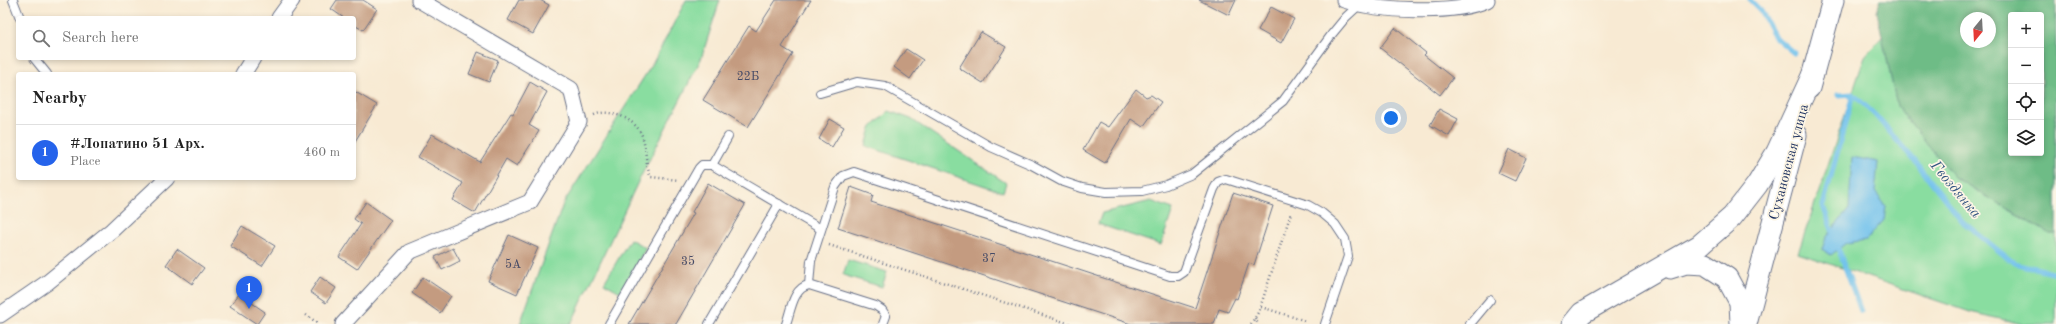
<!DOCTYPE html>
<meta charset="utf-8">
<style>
:root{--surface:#fff;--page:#f6f6f6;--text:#222;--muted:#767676;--line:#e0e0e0;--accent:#2563eb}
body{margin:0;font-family:"Old Standard TT",serif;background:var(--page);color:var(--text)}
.controls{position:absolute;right:12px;top:12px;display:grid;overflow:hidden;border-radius:4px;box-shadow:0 2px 6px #0003}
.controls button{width:36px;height:36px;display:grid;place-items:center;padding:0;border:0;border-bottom:1px solid var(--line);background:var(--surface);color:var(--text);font:20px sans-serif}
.compass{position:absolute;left:1960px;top:12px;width:36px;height:36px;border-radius:50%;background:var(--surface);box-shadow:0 2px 6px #0003;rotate:198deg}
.you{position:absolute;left:1391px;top:118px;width:14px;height:14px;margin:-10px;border:3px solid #fff;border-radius:50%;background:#1a73e8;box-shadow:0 0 0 6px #1a73e833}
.badge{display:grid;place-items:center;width:26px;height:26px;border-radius:50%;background:var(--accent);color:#fff;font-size:13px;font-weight:700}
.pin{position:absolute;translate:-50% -33px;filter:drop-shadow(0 1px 2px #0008)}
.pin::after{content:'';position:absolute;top:21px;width:14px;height:12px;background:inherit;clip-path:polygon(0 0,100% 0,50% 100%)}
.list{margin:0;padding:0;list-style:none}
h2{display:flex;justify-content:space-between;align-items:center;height:52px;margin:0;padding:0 16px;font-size:17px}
h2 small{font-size:13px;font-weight:400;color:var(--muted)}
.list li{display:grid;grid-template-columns:26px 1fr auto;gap:12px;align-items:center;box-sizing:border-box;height:56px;padding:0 16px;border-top:1px solid var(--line)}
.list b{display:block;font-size:15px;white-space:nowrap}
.list p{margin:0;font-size:13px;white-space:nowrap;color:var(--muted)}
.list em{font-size:13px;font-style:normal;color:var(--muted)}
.icon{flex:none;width:22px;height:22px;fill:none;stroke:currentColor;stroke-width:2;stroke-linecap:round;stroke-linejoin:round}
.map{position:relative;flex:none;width:2056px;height:324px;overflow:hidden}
.search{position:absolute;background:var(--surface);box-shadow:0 2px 6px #0003;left:16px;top:16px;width:340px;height:44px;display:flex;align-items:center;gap:10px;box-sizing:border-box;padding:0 14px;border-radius:4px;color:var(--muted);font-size:15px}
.panel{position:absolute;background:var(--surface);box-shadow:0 2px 6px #0003;left:16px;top:72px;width:340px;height:108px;border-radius:4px}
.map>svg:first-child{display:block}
.green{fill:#89dda0;stroke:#52867f}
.forest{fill:#6ebc86;stroke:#447672;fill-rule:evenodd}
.water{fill:#72c2ed;stroke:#4678a6}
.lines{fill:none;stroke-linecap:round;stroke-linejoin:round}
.stream{stroke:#72c2ed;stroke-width:5}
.building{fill:#c49b80}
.lane-casing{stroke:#687087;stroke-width:10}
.street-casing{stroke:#687087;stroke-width:17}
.secondary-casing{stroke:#687087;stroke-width:23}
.path{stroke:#687087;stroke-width:2.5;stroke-dasharray:1 3;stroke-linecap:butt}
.lane{stroke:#fff;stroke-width:8}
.street{stroke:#fff;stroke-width:15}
.secondary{stroke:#fff;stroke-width:21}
.labels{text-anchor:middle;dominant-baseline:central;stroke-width:3.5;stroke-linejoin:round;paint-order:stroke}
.number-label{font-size:12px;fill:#454a66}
.street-label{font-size:14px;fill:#1b2f5e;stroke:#fcf5e5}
.water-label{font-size:15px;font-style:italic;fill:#315482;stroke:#fcf5e5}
</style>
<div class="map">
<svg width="2056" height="324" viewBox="0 0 2056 324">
<rect width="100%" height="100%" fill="#fcf5e5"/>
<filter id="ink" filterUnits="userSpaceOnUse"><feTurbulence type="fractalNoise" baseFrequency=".025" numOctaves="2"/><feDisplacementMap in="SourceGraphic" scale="8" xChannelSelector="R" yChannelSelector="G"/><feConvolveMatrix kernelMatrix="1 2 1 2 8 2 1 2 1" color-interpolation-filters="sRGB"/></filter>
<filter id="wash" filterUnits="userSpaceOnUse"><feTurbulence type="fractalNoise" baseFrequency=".012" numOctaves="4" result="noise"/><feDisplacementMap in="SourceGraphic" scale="16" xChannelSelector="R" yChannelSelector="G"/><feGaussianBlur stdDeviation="0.9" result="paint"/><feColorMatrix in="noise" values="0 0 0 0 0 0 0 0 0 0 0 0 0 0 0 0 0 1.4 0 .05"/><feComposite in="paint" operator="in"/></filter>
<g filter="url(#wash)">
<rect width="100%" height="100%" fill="#f8ead3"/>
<!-- green -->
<g class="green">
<polygon points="686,0 720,0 701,59 638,182 571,324 520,324 563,204 653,63"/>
<polygon points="1882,37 1897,106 1954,177 2050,234 2056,234 2056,324 2022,324 1970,312 1798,253 1865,56"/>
<polygon points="889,111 911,119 1006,183 1003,192 866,146 871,128"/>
<polygon points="1151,201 1173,209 1161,245 1098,224 1102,213"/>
<polygon points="630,239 646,248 620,292 604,283"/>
<polygon points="848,260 887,272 882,287 843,275"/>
</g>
<!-- forest -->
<path class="forest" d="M1880,0H2056V234H2050L1954,177L1897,106L1877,12ZM2011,15H2041V153H2011ZM1966,18H1990V42H1966Z"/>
<!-- water -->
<polygon class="water" points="1852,157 1878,162 1875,192 1886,206 1884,220 1866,240 1846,243 1831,255 1822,249 1826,238 1849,209"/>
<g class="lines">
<!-- stream -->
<g class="stream">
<polyline points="1750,0 1761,11 1775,37 1794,53"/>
<polyline points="1853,94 1875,115 1915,161 1963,222 2014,263 2056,273"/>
<polyline points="1834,235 1823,206 1853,94 1838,95"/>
<polyline points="1836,243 1861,311"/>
</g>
</g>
<g id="blocks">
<!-- building -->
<g class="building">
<polygon points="337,0 363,0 377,9 363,30 354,25 354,18 344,18 331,9"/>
<polygon points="519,0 540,0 549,5 533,34 508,20"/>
<polygon points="776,0 811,0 782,47 793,54 748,127 703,100 749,26 756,31"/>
<polygon points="1199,0 1236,0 1229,15"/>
<polygon points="1271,7 1294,19 1281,43 1258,30"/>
<polygon points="1395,28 1426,53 1424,55 1453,78 1440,95 1380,48"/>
<polygon points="981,32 1006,47 983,83 959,68"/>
<polygon points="906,49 923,60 910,79 894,67"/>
<polygon points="478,52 498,60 489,82 469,74"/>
<polygon points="530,82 547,92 529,125 539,131 517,166 506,159 475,213 453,200 463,183 418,157 432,134 480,162 511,113 513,114"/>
<polygon points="1136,89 1146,97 1151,95 1161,102 1143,127 1131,119 1105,163 1083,150 1099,122 1108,127"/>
<polygon points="354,91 377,105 354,143"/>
<polygon points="1439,109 1458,119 1449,136 1430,125"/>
<polygon points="830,119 844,127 832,147 819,139"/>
<polygon points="1509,149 1526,158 1515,181 1498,173"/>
<polygon points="708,183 745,205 676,324 629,324 694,213 692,212"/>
<polygon points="851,187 873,195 871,202 1195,308 1233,193 1273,206 1254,265 1249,263 1237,299 1235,298 1228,312 1219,309 1214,324 1131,324 838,228"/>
<polygon points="366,202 391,220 357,269 339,257 361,224 354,219"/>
<polygon points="242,226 275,246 262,266 230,246"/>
<polygon points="509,235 538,248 517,294 488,281"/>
<polygon points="453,248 460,261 442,270 435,257"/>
<polygon points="177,249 204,268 192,284 166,265"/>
<polygon points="320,277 336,288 326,303 310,292"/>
<polygon points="423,277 451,296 440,313 412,293"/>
<polygon points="239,294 265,312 257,324 230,306"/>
</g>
</g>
</g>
<g filter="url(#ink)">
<use href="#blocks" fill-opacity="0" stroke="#687087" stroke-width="1"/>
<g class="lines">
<!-- lane casing -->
<g class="lane-casing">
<g id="lane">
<polyline points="13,0 20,18"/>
<polyline points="34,58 47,74"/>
<polyline points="820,93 857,82 885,86 991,147 1032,165 1061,181 1082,188 1106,192 1142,191 1166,185 1192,174 1283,101 1332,34 1346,17 1360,4"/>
<polyline points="712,165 728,137"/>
<polyline points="809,285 811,261 835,187 843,176 854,172 1170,276 1178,276 1184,272 1214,189 1218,182 1226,179 1308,205 1322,213 1335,224 1345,239 1348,256 1325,324"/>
<polyline points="609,324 699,168 702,165 712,165 821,229"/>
<polyline points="709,324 779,204"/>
<path d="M786,324C791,310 793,288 809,285L876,306L882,310L886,316L883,324"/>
<polyline points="1470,324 1490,300"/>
</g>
</g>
<!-- street casing -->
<g class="street-casing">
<g id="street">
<path d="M1344,0C1379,11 1453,15 1487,0"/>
<polyline points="279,18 292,0"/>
<polyline points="243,74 253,58"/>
<polyline points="0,315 48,282 112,230 167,178"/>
<polyline points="343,324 409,252 530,202 579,122 571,89 419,0"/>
</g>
</g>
<!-- secondary casing -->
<g class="secondary-casing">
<g id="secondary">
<polyline points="1809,88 1833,0"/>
<polyline points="1670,268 1686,263 1705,264 1727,278 1740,302 1741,324"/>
<polyline points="1573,324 1582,313 1700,245 1732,217 1757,185 1777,152 1813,74"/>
<polyline points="1746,324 1796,135"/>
</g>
</g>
<!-- path -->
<g class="path">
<path d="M594,115C603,111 612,113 621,116C654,131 640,154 651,177L679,180"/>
<polyline points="829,245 1070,324"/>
<polyline points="1261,307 1306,321"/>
<polyline points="306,315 319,324"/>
<polyline points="1255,318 1258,324"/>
<polyline points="1251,324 1259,311 1291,213"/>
</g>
<!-- lane -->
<use href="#lane" class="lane"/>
<!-- street -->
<use href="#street" class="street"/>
<!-- secondary -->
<use href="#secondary" class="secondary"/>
</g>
</g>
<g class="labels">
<!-- number labels -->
<g class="number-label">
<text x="748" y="77">22Б</text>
<text x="989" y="259">37</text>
<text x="688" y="262">35</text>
<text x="513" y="265">5А</text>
</g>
<!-- street labels -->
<g class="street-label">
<text transform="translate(1789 162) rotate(-75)">Сухановская улица</text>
</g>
<!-- water labels -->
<g class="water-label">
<text transform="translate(1955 190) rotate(50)">Гвоздянка</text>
</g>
</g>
</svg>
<div class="controls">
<button>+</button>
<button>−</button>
<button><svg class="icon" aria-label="locate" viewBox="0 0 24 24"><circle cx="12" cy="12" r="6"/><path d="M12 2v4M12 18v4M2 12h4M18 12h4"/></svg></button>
<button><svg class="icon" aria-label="layers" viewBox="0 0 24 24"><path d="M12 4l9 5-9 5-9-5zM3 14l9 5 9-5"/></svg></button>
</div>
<svg class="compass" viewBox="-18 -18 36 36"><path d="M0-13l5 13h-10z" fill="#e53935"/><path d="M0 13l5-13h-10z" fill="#767676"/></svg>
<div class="you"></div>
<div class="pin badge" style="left:249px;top:309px">1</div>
<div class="search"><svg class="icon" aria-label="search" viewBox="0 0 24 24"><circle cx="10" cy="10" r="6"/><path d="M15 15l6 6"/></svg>Search here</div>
<section class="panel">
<h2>Nearby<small></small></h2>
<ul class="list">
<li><span class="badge">1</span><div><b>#Лопатино 51 Арх.</b><p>Place</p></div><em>460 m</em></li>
</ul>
</section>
</div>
